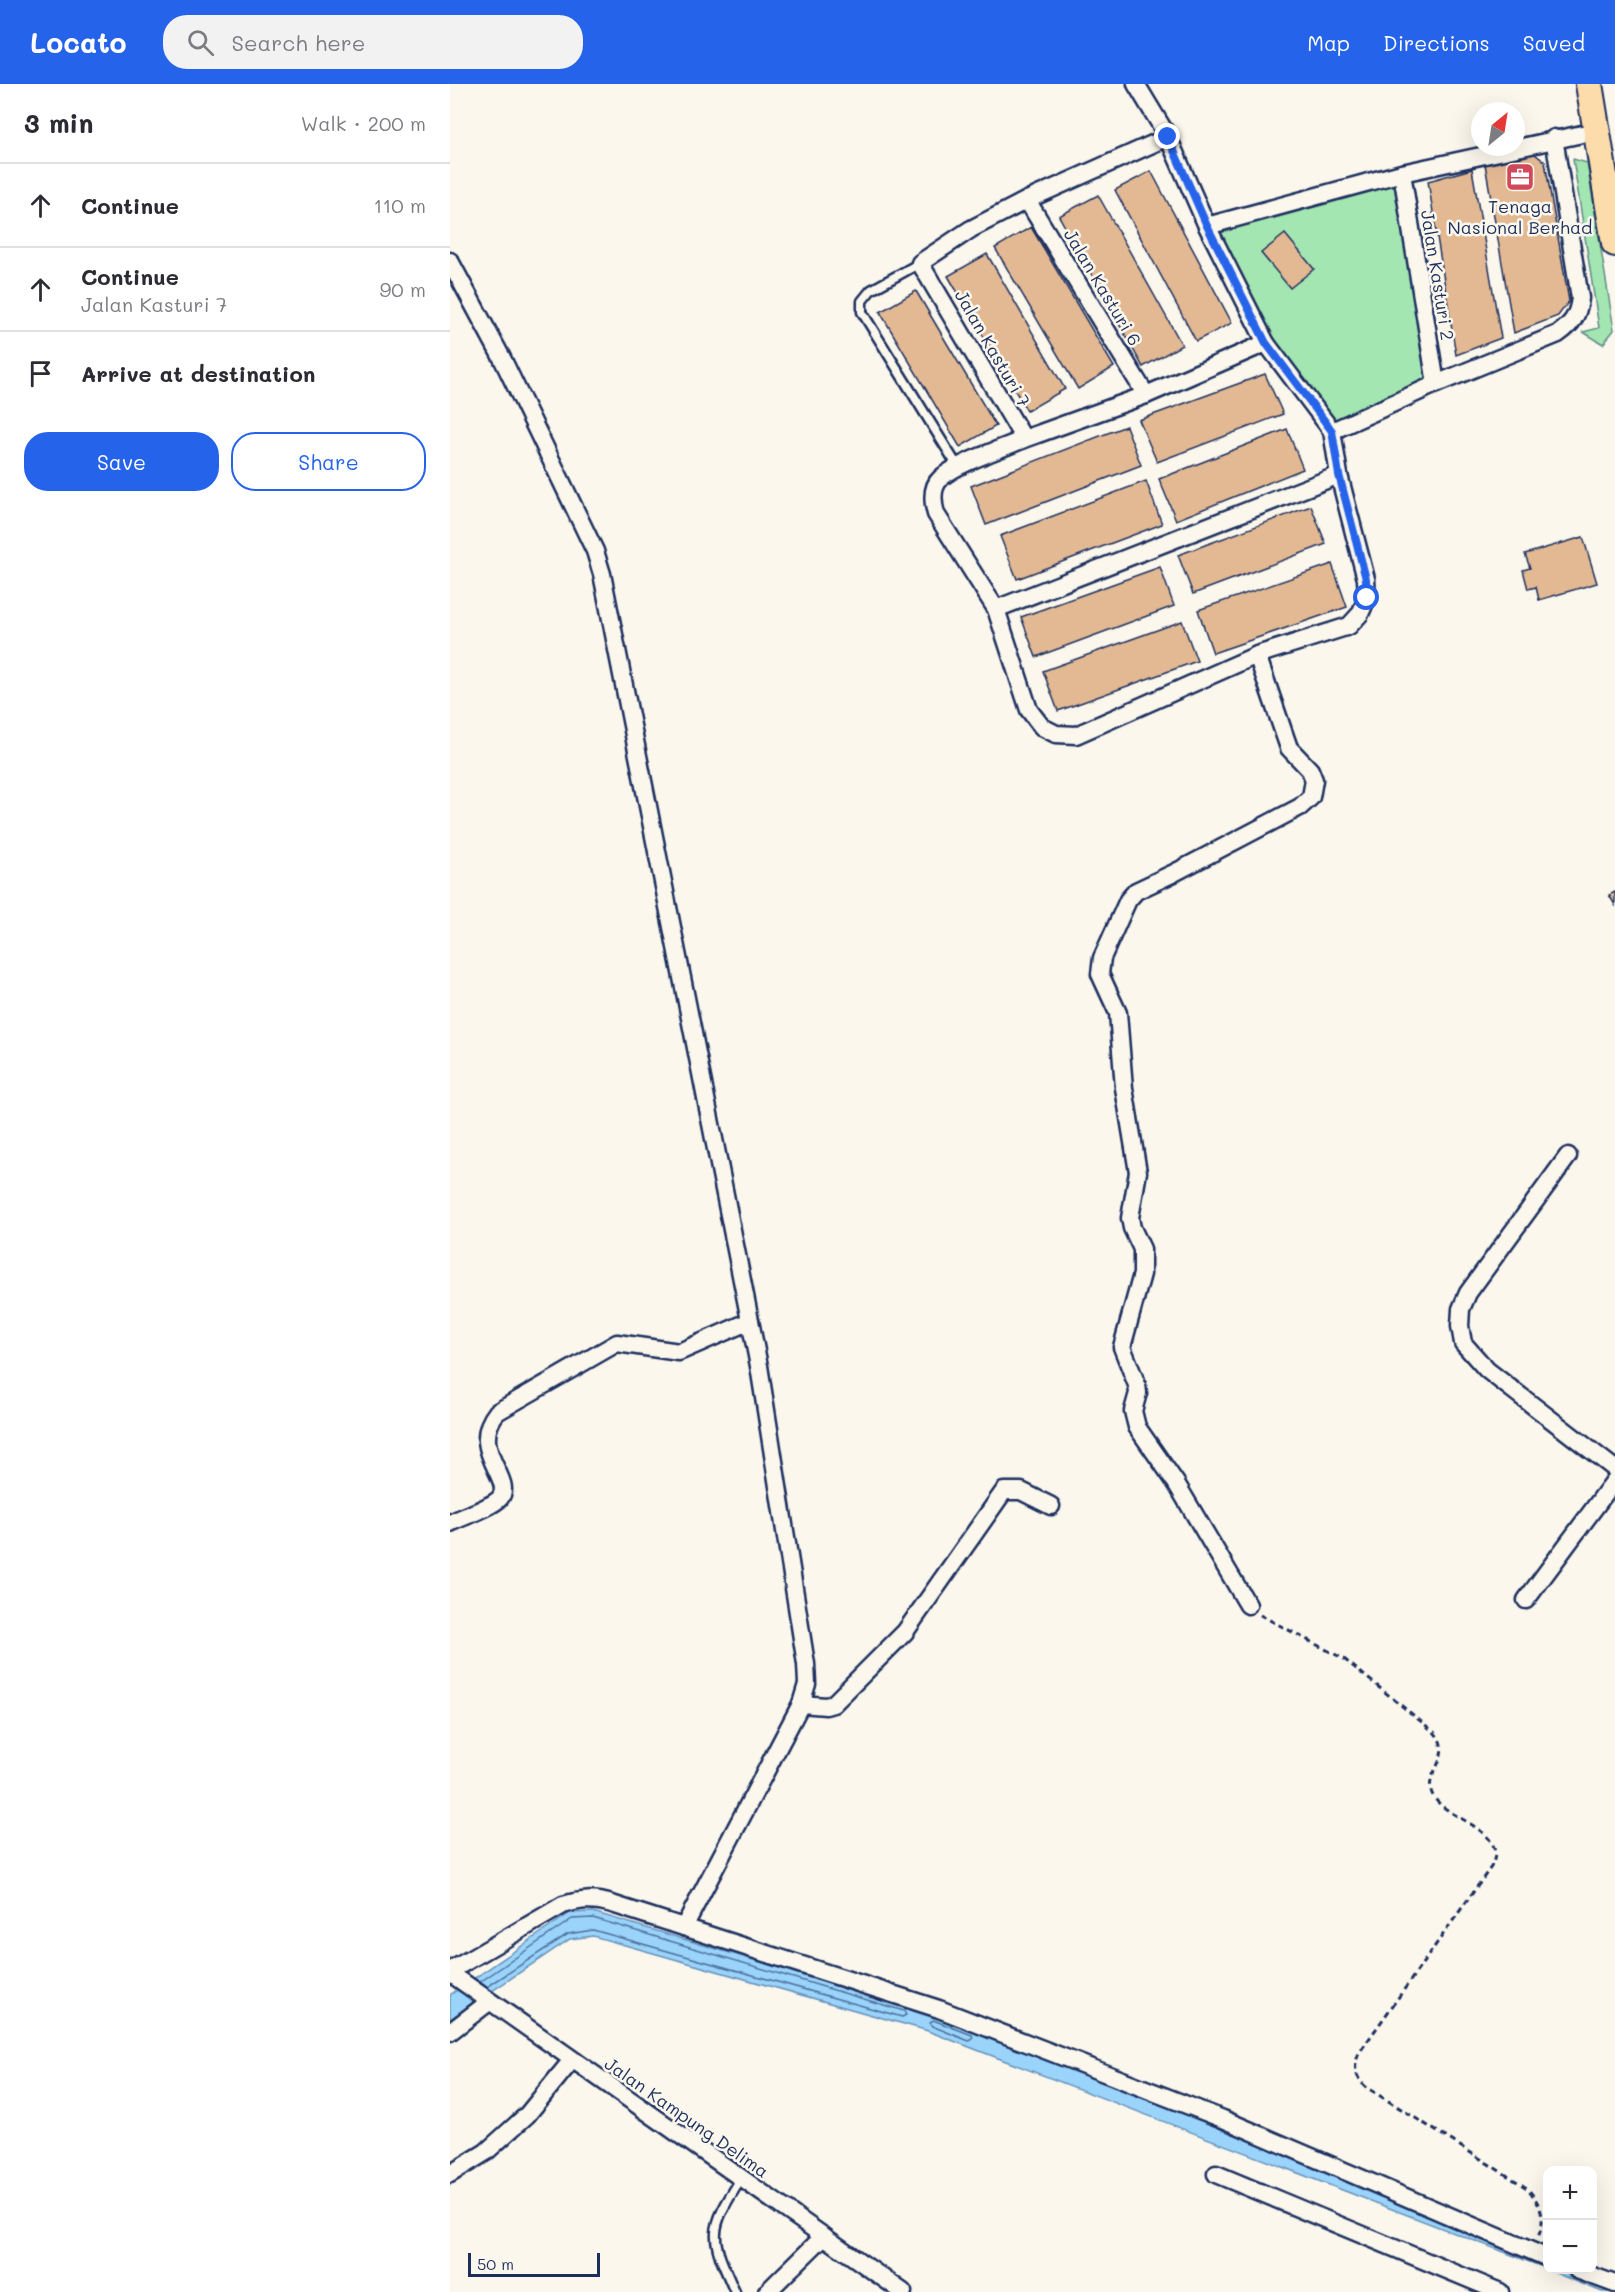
<!DOCTYPE html>
<meta charset="utf-8">
<style>
:root{--surface:#fff;--page:#f2f2f3;--text:#2b2b33;--muted:#7c7c81;--line:#e1e1e2;--accent:#2563eb}
body{margin:0;font-family:Mali,sans-serif;background:var(--page);color:var(--text)}
.controls{position:absolute;right:18px;bottom:18px;display:grid;overflow:hidden;border-radius:12px;box-shadow:0 6px 24px #0002}
.controls button{width:54px;height:54px;display:grid;place-items:center;padding:0;border:0;border-bottom:2px solid var(--line);background:var(--surface);color:var(--text);font:30px sans-serif}
.compass{position:absolute;left:1021px;top:18px;width:54px;height:54px;border-radius:50%;background:var(--surface);box-shadow:0 6px 24px #0002;rotate:30deg}
.scale{position:absolute;left:18px;bottom:15px;width:132px;box-sizing:border-box;padding-left:6px;border:3px solid #1b2f5e;border-top:0;font-size:16px;line-height:21px;white-space:nowrap;color:#1b2f5e;-webkit-text-stroke:4px #fbf7ec;paint-order:stroke}
.stop{position:absolute;width:18px;height:18px;margin:-14px;border:4px solid #2563eb;border-radius:50%;background:#fff}
.stop.end{background:#2563eb;border-color:#fff;box-shadow:0 2px 6px #0008}
.list{margin:0;padding:0;list-style:none}
h2{display:flex;justify-content:space-between;align-items:center;height:78px;margin:0;padding:0 24px;font-size:26px}
h2 small{font-size:20px;font-weight:400;color:var(--muted)}
.list li{display:grid;grid-template-columns:39px 1fr auto;gap:18px;align-items:center;box-sizing:border-box;height:84px;padding:0 24px;border-top:2px solid var(--line)}
.list b{display:block;font-size:22px;white-space:nowrap}
.list p{margin:0;font-size:20px;white-space:nowrap;color:var(--muted)}
.list em{font-size:20px;font-style:normal;color:var(--muted)}
.actions{display:flex;gap:12px;padding:18px 24px}
.actions a{flex:1;padding:14px 0;border:2px solid var(--accent);border-radius:24px;text-align:center;font-size:21px;color:var(--accent)}
.actions .main{background:var(--accent);color:#fff}
.icon{flex:none;width:33px;height:33px;fill:none;stroke:currentColor;stroke-width:2;stroke-linecap:round;stroke-linejoin:round}
.map{position:relative;flex:none;width:1165px;height:2208px;overflow:hidden}
header{display:flex;align-items:center;gap:36px;box-sizing:border-box;height:84px;padding:0 30px;background:var(--accent);color:#fff}
header strong{font-size:28px}
nav{display:flex;gap:33px;margin-inline-start:auto;font-size:21px}
.search{width:420px;height:54px;background:var(--page);display:flex;align-items:center;gap:15px;box-sizing:border-box;padding:0 21px;border-radius:24px;color:var(--muted);font-size:22px}
main{display:flex}
aside{flex:1;background:var(--surface)}
.map>svg:first-child{display:block}
.green{fill:#a3e6b1;stroke:#5f8a88;stroke-width:1.5}
.water{fill:#9ad4fa;stroke:#6792bc;stroke-width:1.5}
.lines{fill:none;stroke-linecap:round;stroke-linejoin:round}
.shore{stroke:#4e719c;stroke-width:1.5}
.building{fill:#e3b993;stroke:#1b2f5e;stroke-width:1.5}
.lane-casing{stroke:#1b2f5e;stroke-width:13}
.street-casing{stroke:#1b2f5e;stroke-width:21}
.primary-casing{stroke:#1b2f5e;stroke-width:30}
.path{stroke:#1b2f5e;stroke-width:3;stroke-dasharray:6 4.5;stroke-linecap:butt}
.lane{stroke:#fbf7ec;stroke-width:8}
.street{stroke:#fbf7ec;stroke-width:16}
.primary{stroke:#fddcac;stroke-width:26}
.route{stroke:#2563eb;stroke-width:8}
.labels{text-anchor:middle;dominant-baseline:central;stroke-width:5;stroke-linejoin:round;paint-order:stroke}
.poi-label{font-size:18px;fill:#1b2f5e;stroke:#fbf7ec}
.street-label{font-size:18px;fill:#1b2f5e;stroke:#fbf7ec}
</style>
<header>
<strong>Locato</strong>
<div class="search"><svg class="icon" aria-label="search" viewBox="0 0 24 24"><circle cx="10" cy="10" r="6"/><path d="M15 15l6 6"/></svg>Search here</div>
<nav><a>Map</a><a>Directions</a><a>Saved</a></nav>
</header>
<main>
<aside>
<h2>3 min<small>Walk · 200 m</small></h2>
<ul class="list">
<li><svg class="icon" aria-label="ahead" viewBox="0 0 24 24"><path d="M12 20V5M6 11l6-6 6 6"/></svg><div><b>Continue</b></div><em>110 m</em></li>
<li><svg class="icon" aria-label="ahead" viewBox="0 0 24 24"><path d="M12 20V5M6 11l6-6 6 6"/></svg><div><b>Continue</b><p>Jalan Kasturi 7</p></div><em>90 m</em></li>
<li><svg class="icon" aria-label="arrive" viewBox="0 0 24 24"><path d="M6 21V4h12l-3 4 3 4H6"/></svg><div><b>Arrive at destination</b></div></li>
</ul>
<div class="actions"><a class="main">Save</a><a>Share</a></div>
</aside>
<div class="map">
<svg width="1165" height="2208" viewBox="0 0 1165 2208">
<rect width="100%" height="100%" fill="#fbf7ec"/>
<filter id="ink" filterUnits="userSpaceOnUse"><feTurbulence type="fractalNoise" baseFrequency=".0167" numOctaves="2"/><feDisplacementMap in="SourceGraphic" scale="12" xChannelSelector="R" yChannelSelector="G"/><feConvolveMatrix kernelMatrix="1 2 1 2 8 2 1 2 1" color-interpolation-filters="sRGB"/></filter>
<g filter="url(#ink)">
<!-- green -->
<g class="green">
<polygon points="1123,75 1137,79 1164,246 1153,260 1133,248 1149,244"/>
<polygon points="952,89 986,300 883,347 816,259 757,142"/>
</g>
<!-- water -->
<g class="water">
<polygon points="143,1828 491,1932 1097,2176 1098,2185 475,1946 143,1852 120,1855 0,1935 0,1911 120,1829"/>
<polygon points="1098,2186 1121,2186 1165,2208 1152,2208"/>
</g>
<g class="lines">
<!-- shore -->
<g class="shore">
<polyline points="30,1898 122,1835 143,1834 454,1927 456,1931 452,1933 143,1846 118,1850 37,1903"/>
<polygon points="483,1936 522,1951 523,1955 519,1957 482,1942 480,1939"/>
</g>
</g>
<!-- building -->
<g class="building">
<polygon points="1081,67 1095,78 1119,217 1108,232 1064,249 1035,80"/>
<polygon points="1022,85 1051,254 1006,271 978,97"/>
<polygon points="701,87 782,239 746,257 665,106"/>
<polygon points="648,111 732,261 693,283 609,132"/>
<polygon points="581,143 664,283 628,305 545,164"/>
<polygon points="835,150 864,185 840,204 811,169"/>
<polygon points="537,170 615,305 577,327 498,192"/>
<polygon points="466,207 546,342 510,363 430,228"/>
<polygon points="815,290 833,330 707,378 689,336"/>
<polygon points="676,342 691,381 536,441 521,402"/>
<polygon points="837,345 853,385 726,436 709,395"/>
<polygon points="696,397 712,440 567,495 550,452"/>
<polygon points="861,422 876,460 743,510 728,471"/>
<polygon points="1133,453 1147,499 1089,516 1086,503 1078,505 1073,486 1080,484 1075,470"/>
<polygon points="882,480 897,523 763,569 748,526"/>
<polygon points="710,483 724,522 586,573 571,533"/>
<polygon points="732,537 747,577 608,627 593,587"/>
<polygon points="1165,808 1165,821 1159,811"/>
</g>
<g class="lines">
<!-- lane casing -->
<g class="lane-casing">
<g id="lane">
<polyline points="470,179 421,206 412,217 412,228 508,383"/>
<path d="M285,2208C260,2152 257,2148 291,2095"/>
</g>
</g>
<!-- street casing -->
<g class="street-casing">
<g id="street">
<polyline points="686,0 718,53"/>
<polygon points="718,53 757,142 816,259 696,311 574,355 470,179 521,145 577,116"/>
<polyline points="952,89 986,300"/>
<polyline points="577,116 696,311"/>
<polyline points="757,142 952,89 1146,47"/>
<polyline points="0,177 52,274 145,467 152,490 309,1282 356,1580 357,1600 351,1620 234,1843"/>
<path d="M882,347L986,300L1108,250C1122,240 1128,232 1130,214L1104,54"/>
<path d="M574,355C552,365 507,379 491,394C481,403 483,419 486,430L546,525L579,626L592,643L606,650L626,651L807,571L899,542L910,530L917,514L916,495L889,391L882,347L816,259"/>
<polyline points="546,525 889,391"/>
<polyline points="1118,1072 1018,1209 1011,1225 1010,1242 1013,1259 1037,1286 1165,1385"/>
<path d="M0,1439C12,1433 42,1423 50,1414C65,1395 17,1365 47,1328L167,1259L229,1268L300,1237"/>
<polyline points="1076,1516 1165,1396"/>
<polyline points="798,1521 726,1399 687,1343 683,1327 688,1309 687,1301 672,1263 692,1190 692,1165 682,1144 680,1134 688,1088 674,1004 668,929 650,890 652,874 678,816 686,807 724,789 850,723 861,713 864,696 860,686 839,664 807,571"/>
<polyline points="351,1620 376,1622 383,1620 455,1548 554,1407 571,1407 601,1422"/>
<path d="M0,1887L113,1821C131,1815 144,1815 162,1820L489,1925L773,2035L1098,2174"/>
<polyline points="0,1889 453,2208"/>
<polyline points="0,1948 39,1918"/>
<polyline points="0,2090 36,2068 77,2031 122,1976"/>
<polyline points="766,2090 1050,2208"/>
<polyline points="1127,2186 1165,2200"/>
<polyline points="317,2208 374,2152"/>
</g>
</g>
<!-- primary casing -->
<g class="primary-casing">
<polyline id="primary" points="1139,0 1165,159"/>
</g>
<!-- path -->
<path class="path" d="M810,1531L894,1575L984,1648C1008,1675 966,1692 986,1716C1003,1737 1060,1748 1041,1783L909,1969C903,1983 905,1993 916,2003L1077,2104C1090,2119 1097,2134 1088,2153"/>
<!-- lane -->
<use href="#lane" class="lane"/>
<!-- street -->
<use href="#street" class="street"/>
<!-- primary -->
<use href="#primary" class="primary"/>
</g>
</g>
<g class="lines" filter="url(#ink)">
<!-- route -->
<polyline class="route" points="718,53 757,142 816,259 882,347 889,391 916,495 917,514"/>
</g>
<!-- icons -->
<defs>
<g id="office-square" transform="scale(1.5)"><rect x="-9" y="-9" width="18" height="18" rx="4" fill="#d1495b" stroke="#fbf7ec"/><path d="M-6-3h4V-5.5h4V-3h4V5H-6ZM-1-4.5V-3h2v-1.5ZM-6 0V1H6V0Z" fill="#fff"/></g>
</defs>
<g fill-rule="evenodd">
<use href="#office-square" x="1070" y="93"/>
</g>
<g class="labels">
<!-- poi labels -->
<g class="poi-label">
<text x="1070" y="122">Tenaga<tspan x="1070" dy="21">Nasional Berhad</tspan></text>
</g>
<!-- street labels -->
<g class="street-label">
<text transform="translate(988 191) rotate(81)">Jalan Kasturi 2</text>
<text transform="translate(653 203) rotate(59)">Jalan Kasturi 6</text>
<text transform="translate(543 264) rotate(60)">Jalan Kasturi 7</text>
<text transform="translate(237 2033) rotate(35)">Jalan Kampung Delima</text>
</g>
</g>
</svg>
<div class="controls">
<button>+</button>
<button>−</button>
</div>
<svg class="compass" viewBox="-18 -18 36 36"><path d="M0-13l5 13h-10z" fill="#e53935"/><path d="M0 13l5-13h-10z" fill="#7c7c81"/></svg>
<div class="scale">50 m</div>
<div class="stop" style="left:917px;top:514px"></div>
<div class="stop end" style="left:718px;top:53px"></div>
</div>
</main>
